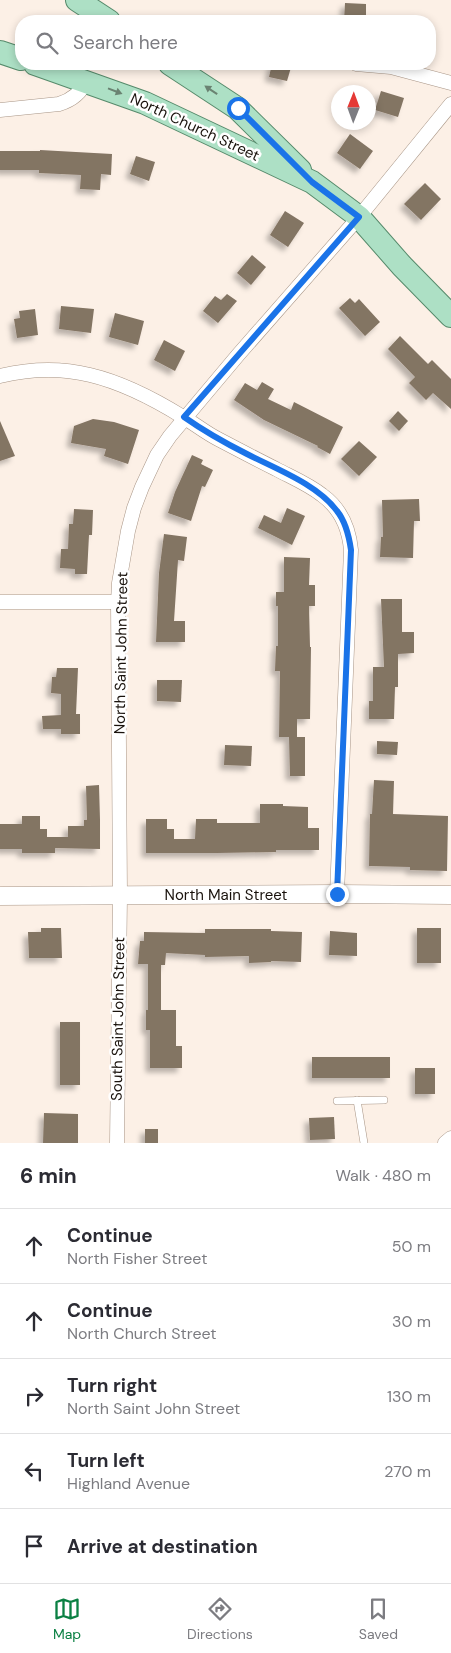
<!DOCTYPE html>
<meta charset="utf-8">
<style>
:root{--surface:#fff;--page:#f7f7f7;--text:#2b2b33;--muted:#7c7c81;--line:#e1e1e2;--accent:#0b8043}
body{margin:0;font-family:"DM Sans",sans-serif;background:var(--page);color:var(--text)}
.compass{position:absolute;left:331px;top:85px;width:45px;height:45px;border-radius:50%;background:var(--surface);box-shadow:0 2px 8px #0003;rotate:1deg}
.stop{position:absolute;width:15px;height:15px;margin:-11px;border:4px solid #1a73e8;border-radius:50%;background:#fff}
.stop.end{background:#1a73e8;border-color:#fff;box-shadow:0 1px 5px #0008}
.list{margin:0;padding:0;list-style:none}
h2{display:flex;justify-content:space-between;align-items:center;height:65px;margin:0;padding:0 20px;font-size:21px}
h2 small{font-size:16px;font-weight:400;color:var(--muted)}
.list li{display:grid;grid-template-columns:32px 1fr auto;gap:15px;align-items:center;box-sizing:border-box;height:75px;padding:0 20px;border-top:1px solid var(--line)}
.list b{display:block;font-size:19px;white-space:nowrap}
.list p{margin:0;font-size:16px;white-space:nowrap;color:var(--muted)}
.list em{font-size:16px;font-style:normal;color:var(--muted)}
.icon{flex:none;width:28px;height:28px;fill:none;stroke:currentColor;stroke-width:2;stroke-linecap:round;stroke-linejoin:round}
.map{position:relative;flex:none;width:451px;height:1143px;overflow:hidden}
.search{position:absolute;background:var(--surface);box-shadow:0 2px 8px #0003;left:15px;right:15px;top:15px;height:55px;display:flex;align-items:center;gap:12px;box-sizing:border-box;padding:0 18px;border-radius:20px;color:var(--muted);font-size:19px}
.sheet{height:440px;background:var(--surface)}
nav{display:flex;justify-content:space-around;align-items:center;box-sizing:border-box;height:70px;border-top:1px solid var(--line);background:var(--surface);font-size:14px;color:var(--muted)}
nav a{display:grid;justify-items:center;gap:2px}
nav .on{color:var(--accent)}
.map>svg:first-child{display:block}
.building{fill:#837463;filter:url(#shadow)}
.lines{fill:none;stroke-linecap:round;stroke-linejoin:round}
.service-casing{stroke:#a89586;stroke-width:8}
.minor-casing{stroke:#a89586;stroke-width:15}
.tertiary-casing{stroke:#a89586;stroke-width:19}
.primary-casing{stroke:#568a6b;stroke-width:24}
.service{stroke:#fff;stroke-width:7}
.minor{stroke:#fff;stroke-width:14}
.tertiary{stroke:#fff;stroke-width:18}
.primary{stroke:#ade0c5;stroke-width:22}
.oneway{fill:#6a8372}
.route{stroke:#1a73e8;stroke-width:6}
.labels{text-anchor:middle;dominant-baseline:central;stroke-width:5;stroke-linejoin:round;paint-order:stroke}
.street-label{font-size:15px;fill:#19120c;stroke:#fff}
</style>
<div class="map">
<svg width="451" height="1143" viewBox="0 0 451 1143">
<defs>
<filter id="shadow"><feDropShadow dx="-4.5" dy="4.5" stdDeviation="2.5" flood-color="#0004"/></filter>
</defs>
<rect width="100%" height="100%" fill="#fcf0e6"/>
<!-- building -->
<g class="building">
<polygon points="345,3 366,4 366,21 344,21"/>
<polygon points="272,64 292,64 287,81 269,77"/>
<polygon points="381,91 404,98 398,117 375,110"/>
<polygon points="350,134 373,151 360,169 337,153"/>
<polygon points="40,150 112,154 111,175 101,174 100,190 80,189 81,175 39,173 39,170 0,170 0,151 40,151"/>
<polygon points="136,156 155,162 149,181 130,174"/>
<polygon points="425,183 441,199 421,220 404,204"/>
<polygon points="285,211 304,223 288,247 270,235"/>
<polygon points="252,255 266,267 251,285 237,273"/>
<polygon points="227,294 237,301 218,323 203,311 215,296 221,300"/>
<polygon points="350,298 355,303 359,299 380,322 365,336 339,308"/>
<polygon points="61,306 94,309 91,333 59,329"/>
<polygon points="35,309 38,335 17,338 14,319 20,318 19,311"/>
<polygon points="115,313 144,321 138,345 109,337"/>
<polygon points="400,336 428,364 432,360 451,379 451,409 433,393 426,400 409,383 415,377 388,349"/>
<polygon points="164,340 185,351 175,371 154,360"/>
<polygon points="262,382 274,389 268,399 291,410 294,402 343,427 330,454 317,447 318,446 264,420 234,400 245,383 257,390"/>
<polygon points="398,411 408,421 399,431 389,421"/>
<polygon points="93,419 114,422 139,430 128,464 104,456 106,449 71,443 74,426"/>
<polygon points="0,421 15,456 0,461"/>
<polygon points="359,441 377,457 359,476 341,459"/>
<polygon points="192,455 203,460 201,464 213,470 205,487 202,486 191,521 168,513 175,492"/>
<polygon points="419,499 420,521 414,521 413,558 380,557 381,537 383,537 382,500"/>
<polygon points="287,508 305,516 292,545 258,528 264,515 281,523"/>
<polygon points="74,509 93,510 92,535 89,535 87,574 75,574 75,569 60,568 61,549 68,549 69,524 73,524"/>
<polygon points="164,534 187,537 184,561 178,560 174,621 185,621 185,642 156,642 159,573"/>
<polygon points="284,557 310,558 309,585 315,585 315,606 309,606 310,647 311,647 310,719 297,719 297,737 305,737 305,776 290,776 289,737 279,737 280,671 275,671 276,646 278,646 278,606 276,606 276,592 284,592"/>
<polygon points="381,599 402,599 402,632 414,632 414,653 398,654 398,687 395,687 394,719 369,719 369,701 373,701 373,667 384,667"/>
<polygon points="57,668 78,668 76,714 80,714 80,734 61,734 61,729 43,729 42,716 61,715 61,694 51,693 52,677 56,677"/>
<polygon points="157,680 182,680 181,702 157,701"/>
<polygon points="377,741 398,742 397,755 377,754"/>
<polygon points="225,745 252,746 251,766 224,765"/>
<polygon points="374,780 394,781 393,814 448,816 447,871 410,870 410,867 369,866 370,814 372,814"/>
<polygon points="99,785 100,820 100,849 55,848 55,853 22,853 22,849 0,849 0,824 22,824 22,816 40,816 40,829 47,829 47,837 68,837 68,826 84,826 84,820 87,820 86,786"/>
<polygon points="260,804 283,804 283,806 308,807 308,828 319,828 319,850 276,850 276,852 217,853 146,853 146,819 167,819 167,829 174,829 174,839 195,839 196,819 217,819 217,823 260,823"/>
<polygon points="41,928 61,928 62,958 29,958 28,932 41,932"/>
<rect x="417" y="928" width="24" height="35"/>
<polygon points="205,929 271,929 271,931 302,932 301,962 271,961 271,962 249,963 249,956 205,957 205,955 166,953 165,965 161,965 161,1010 176,1010 176,1046 182,1046 182,1068 150,1068 150,1030 146,1030 146,1010 148,1010 148,964 138,964 140,941 144,941 144,932 205,933"/>
<polygon points="330,931 357,933 357,956 329,955"/>
<rect x="60" y="1022" width="20" height="63"/>
<rect x="312" y="1057" width="78" height="21"/>
<rect x="415" y="1068" width="20" height="26"/>
<polygon points="44,1113 78,1114 78,1143 43,1143"/>
<polygon points="334,1117 335,1139 310,1140 309,1118"/>
<rect x="145" y="1129" width="13" height="14"/>
</g>
<g class="lines">
<!-- service casing -->
<g class="service-casing">
<g id="service">
<polyline points="357,1100 364,1143"/>
<polyline points="337,1101 384,1100"/>
</g>
</g>
<!-- minor casing -->
<g class="minor-casing">
<g id="minor">
<polyline points="356,64 391,67 451,83"/>
<path d="M0,110L59,104C72,100 81,93 86,81"/>
<path d="M0,376C29,369 61,368 90,375C124,383 154,399 183,417C195,424 206,433 218,439C237,449 256,459 276,469C291,477 308,484 322,495C340,508 349,528 351,550L337,894"/>
<polyline points="0,602 118,602"/>
<polyline points="117,1143 120,896 118,602 119,583 128,531 134,508 142,487 157,455 170,436 238,355 359,217 451,104"/>
<polyline points="445,1143 451,1138"/>
</g>
</g>
<!-- tertiary casing -->
<g class="tertiary-casing">
<polyline id="tertiary" points="0,896 337,894 451,895"/>
</g>
<!-- primary casing -->
<g class="primary-casing">
<g id="primary">
<polyline points="77,0 109,21"/>
<polyline points="0,52 21,59"/>
<polyline points="35,64 145,103 312,182 359,217 402,266 451,316"/>
<polyline points="170,64 237,108 300,170"/>
</g>
</g>
<!-- service -->
<use href="#service" class="service"/>
<!-- minor -->
<use href="#minor" class="minor"/>
<!-- tertiary -->
<use href="#tertiary" class="tertiary"/>
<!-- primary -->
<use href="#primary" class="primary"/>
</g>
<!-- one-way arrows -->
<defs><path id="oneway-solid" d="M-6-.8H1V-3.2L6.5 0L1 3.2V.8H-6Z" transform="scale(1.25)"/></defs>
<g class="oneway">
<use href="#oneway-solid" transform="translate(211 90) rotate(-146)"/>
<use href="#oneway-solid" transform="translate(115 91) rotate(21)"/>
</g>
<g class="lines">
<!-- route -->
<path class="route" d="M238,108L312,182L359,217L184,417C204,431 225,443 247,454C276,469 317,484 337,511C346,522 349,536 351,550L337,894"/>
</g>
<g class="labels">
<!-- street labels -->
<g class="street-label">
<text transform="translate(195 127) rotate(25)">North Church Street</text>
<text transform="translate(121 653) rotate(-89)">North Saint John Street</text>
<text x="226" y="895">North Main Street</text>
<text transform="translate(118 1019) rotate(-89)">South Saint John Street</text>
</g>
</g>
</svg>
<svg class="compass" viewBox="-18 -18 36 36"><path d="M0-13l5 13h-10z" fill="#e53935"/><path d="M0 13l5-13h-10z" fill="#7c7c81"/></svg>
<div class="stop" style="left:238px;top:108px"></div>
<div class="stop end" style="left:337px;top:894px"></div>
<div class="search"><svg class="icon" aria-label="search" viewBox="0 0 24 24"><circle cx="10" cy="10" r="6"/><path d="M15 15l6 6"/></svg>Search here</div>
</div>
<section class="sheet">
<h2>6 min<small>Walk · 480 m</small></h2>
<ul class="list">
<li><svg class="icon" aria-label="ahead" viewBox="0 0 24 24"><path d="M12 20V5M6 11l6-6 6 6"/></svg><div><b>Continue</b><p>North Fisher Street</p></div><em>50 m</em></li>
<li><svg class="icon" aria-label="ahead" viewBox="0 0 24 24"><path d="M12 20V5M6 11l6-6 6 6"/></svg><div><b>Continue</b><p>North Church Street</p></div><em>30 m</em></li>
<li><svg class="icon" aria-label="right" viewBox="0 0 24 24"><path d="M7 20v-9h11M14 6l5 5-5 5"/></svg><div><b>Turn right</b><p>North Saint John Street</p></div><em>130 m</em></li>
<li><svg class="icon" aria-label="left" viewBox="0 0 24 24"><path d="M17 20v-9H6M10 6l-5 5 5 5"/></svg><div><b>Turn left</b><p>Highland Avenue</p></div><em>270 m</em></li>
<li><svg class="icon" aria-label="arrive" viewBox="0 0 24 24"><path d="M6 21V4h12l-3 4 3 4H6"/></svg><div><b>Arrive at destination</b></div></li>
</ul>
</section>
<nav>
<a class="on"><svg class="icon" aria-label="map" viewBox="0 0 24 24"><path d="M3 6l6-2 6 2 6-2v14l-6 2-6-2-6 2zM9 4v14M15 6v14"/></svg>Map</a>
<a><svg class="icon" aria-label="directions" viewBox="0 0 24 24"><path d="M12 3l9 9-9 9-9-9zM9 14v-3h6M13 9l2 2-2 2"/></svg>Directions</a>
<a><svg class="icon" aria-label="saved" viewBox="0 0 24 24"><path d="M7 4h10v16l-5-4-5 4z"/></svg>Saved</a>
</nav>
